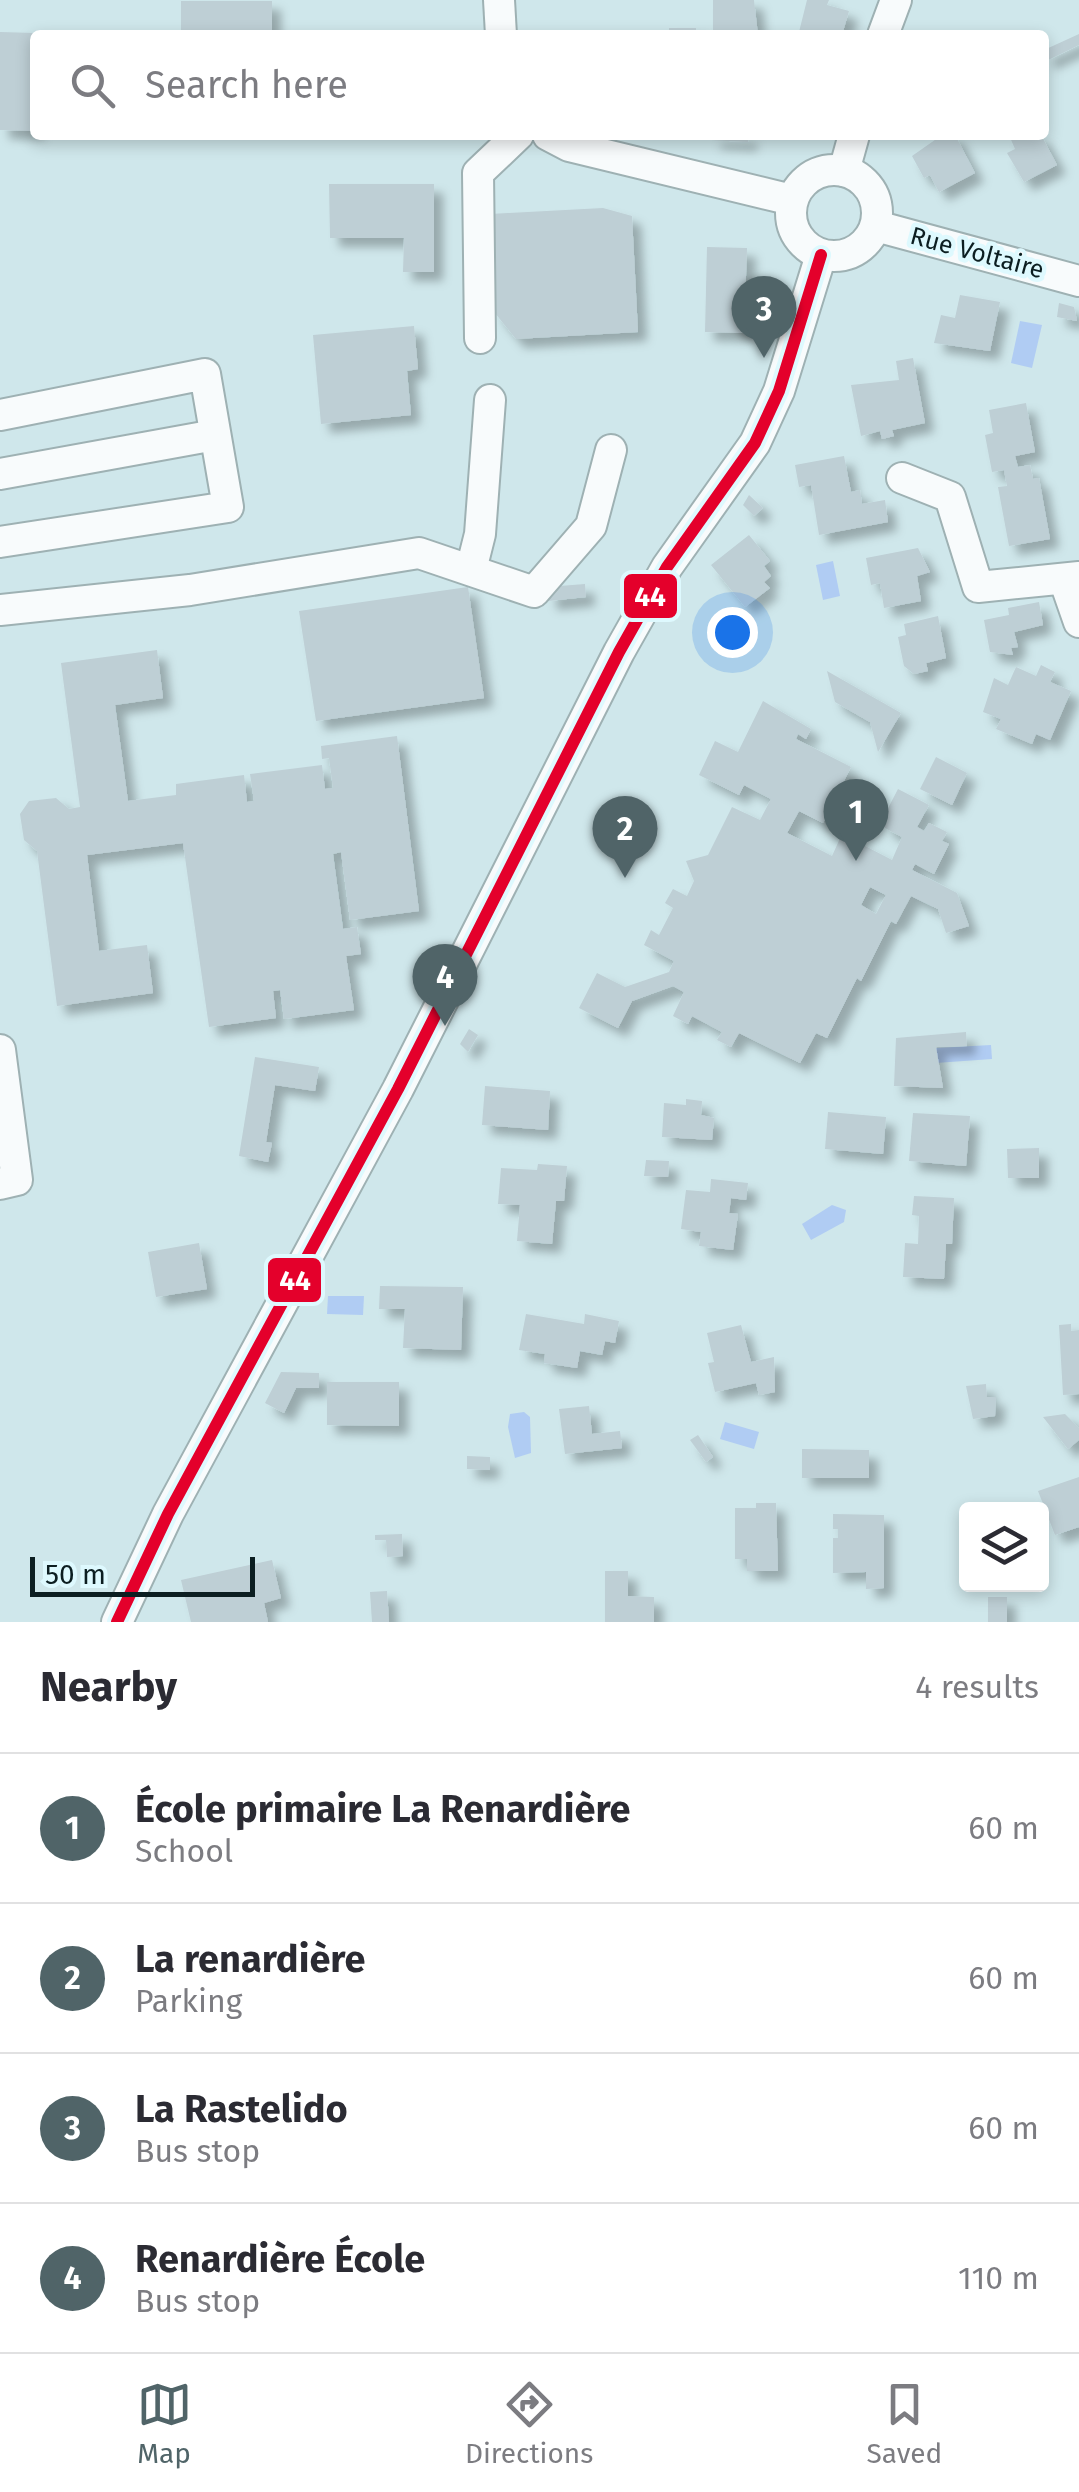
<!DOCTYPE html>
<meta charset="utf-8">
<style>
:root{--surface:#fff;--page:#f2f2f3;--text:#2b2b33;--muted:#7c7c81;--line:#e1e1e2;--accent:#506468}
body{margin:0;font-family:"Fira Sans",sans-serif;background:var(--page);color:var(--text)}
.controls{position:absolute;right:30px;bottom:30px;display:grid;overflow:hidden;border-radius:10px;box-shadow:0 5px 15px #0003}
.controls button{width:90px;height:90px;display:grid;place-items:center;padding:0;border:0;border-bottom:2px solid var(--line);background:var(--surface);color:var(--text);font:50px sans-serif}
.scale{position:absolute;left:30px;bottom:25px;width:225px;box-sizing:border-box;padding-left:10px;border:5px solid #0c1e21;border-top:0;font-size:28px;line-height:35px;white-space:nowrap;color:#0c1e21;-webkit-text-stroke:8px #def9fe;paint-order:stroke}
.you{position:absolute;left:732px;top:632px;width:35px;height:35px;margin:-25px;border:8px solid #fff;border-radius:50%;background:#1a73e8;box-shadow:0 0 0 15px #1a73e833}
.badge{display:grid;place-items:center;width:65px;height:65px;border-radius:50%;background:var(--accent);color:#fff;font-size:32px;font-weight:700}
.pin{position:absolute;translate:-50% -82px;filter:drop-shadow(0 2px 5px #0008)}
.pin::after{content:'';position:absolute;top:52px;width:35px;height:30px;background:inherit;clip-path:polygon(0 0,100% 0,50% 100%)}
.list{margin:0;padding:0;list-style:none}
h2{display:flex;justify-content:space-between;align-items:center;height:130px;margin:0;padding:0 40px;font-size:42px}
h2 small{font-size:32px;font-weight:400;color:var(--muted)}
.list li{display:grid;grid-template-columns:65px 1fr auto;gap:30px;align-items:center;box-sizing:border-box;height:150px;padding:0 40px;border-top:2px solid var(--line)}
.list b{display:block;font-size:38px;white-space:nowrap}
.list p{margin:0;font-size:32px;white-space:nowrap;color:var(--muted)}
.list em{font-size:32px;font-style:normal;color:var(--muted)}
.icon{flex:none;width:55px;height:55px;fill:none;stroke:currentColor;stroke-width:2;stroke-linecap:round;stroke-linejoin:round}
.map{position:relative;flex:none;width:1079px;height:1622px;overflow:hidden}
.search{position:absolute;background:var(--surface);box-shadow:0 5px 15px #0003;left:30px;right:30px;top:30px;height:110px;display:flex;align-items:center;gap:25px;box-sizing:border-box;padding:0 35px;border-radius:10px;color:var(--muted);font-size:38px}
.sheet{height:730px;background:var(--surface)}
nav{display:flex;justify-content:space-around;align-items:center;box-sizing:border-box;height:140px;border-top:2px solid var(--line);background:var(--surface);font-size:28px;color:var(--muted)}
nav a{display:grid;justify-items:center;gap:5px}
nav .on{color:var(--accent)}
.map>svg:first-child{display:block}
.water{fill:#b0ccf3}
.building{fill:#becfd5;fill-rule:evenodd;filter:url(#shadow)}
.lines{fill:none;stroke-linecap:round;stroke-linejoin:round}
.minor-casing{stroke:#9eb1b3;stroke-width:34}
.minor{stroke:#f8fbfc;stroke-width:30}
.bus-1-casing{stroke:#def9fe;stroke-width:20}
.bus-1{stroke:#e4002b;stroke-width:12}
.labels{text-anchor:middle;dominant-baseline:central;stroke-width:9;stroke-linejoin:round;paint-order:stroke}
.street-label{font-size:25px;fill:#0c1e21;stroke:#def9fe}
.line-badge{stroke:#def9fe;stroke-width:4}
.badge-label{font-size:28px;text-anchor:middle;font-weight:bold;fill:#fff}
</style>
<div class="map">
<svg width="1079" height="1622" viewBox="0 0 1079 1622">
<defs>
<filter id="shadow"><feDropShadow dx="9" dy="9" stdDeviation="5" flood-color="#0004"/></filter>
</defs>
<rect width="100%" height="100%" fill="#cfe7eb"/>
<!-- water -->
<g class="water">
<polygon points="1020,321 1042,325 1032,368 1011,363"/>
<polygon points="833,561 840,596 823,600 816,565"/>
<polygon points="991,1045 992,1059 936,1063 936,1048"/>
<polygon points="832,1205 846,1210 844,1222 811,1240 802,1224"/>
<polygon points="328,1296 364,1296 363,1315 327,1314"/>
<polygon points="524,1412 530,1417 531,1453 515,1458 508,1427 510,1414"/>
<polygon points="725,1422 759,1432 754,1449 720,1439"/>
</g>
<!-- building -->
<g class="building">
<polygon points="713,0 754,0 758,35 713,35"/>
<polygon points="807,0 829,0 827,5 849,11 842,35 799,32"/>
<rect x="181" y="1" width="91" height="34"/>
<rect x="669" y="28" width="27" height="7"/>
<polygon points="0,32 35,33 35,131 0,130"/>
<polygon points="1079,34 1079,45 1046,61 1044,50"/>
<polygon points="712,135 749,135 748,142 711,140"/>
<polygon points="942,135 955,135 975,173 939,192 930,175 924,178 912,156"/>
<polygon points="1009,135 1041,135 1057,165 1024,182 1007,153 1015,149"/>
<polygon points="329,184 434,184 434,272 403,272 404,238 330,238"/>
<polygon points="603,208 632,216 638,332 516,339 495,313 490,214"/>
<polygon points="707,247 747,248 744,333 705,332"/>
<polygon points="960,295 1000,302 990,351 934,343 941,315 955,318"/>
<polygon points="1059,303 1074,307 1077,321 1057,317"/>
<polygon points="414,326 418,369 407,371 411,415 321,424 313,335"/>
<polygon points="913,358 925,423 892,430 894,436 882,439 880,431 861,436 851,385 899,380 896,361"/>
<polygon points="1026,403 1035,452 1015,456 1018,467 1030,465 1033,479 1039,478 1050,539 1009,546 998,487 1007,486 1004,470 992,472 985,435 993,433 989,410"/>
<polygon points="844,456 851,492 860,490 862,504 885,500 888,522 819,535 811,485 799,487 795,465"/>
<polygon points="749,495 763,508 754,516 743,505"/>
<polygon points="749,535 770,561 764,566 771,576 764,582 770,588 745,607 711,565"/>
<polygon points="918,548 930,572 917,576 921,601 884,608 880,583 871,585 866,558"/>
<polygon points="585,584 586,597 548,601 547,587"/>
<polygon points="468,587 484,698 316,721 299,611"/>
<polygon points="1039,602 1043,625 1014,632 1018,647 1011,648 1013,655 990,652 984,620 1009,615 1008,608"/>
<polygon points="938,616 946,658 926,663 928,671 914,674 904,666 898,637 906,635 904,624"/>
<polygon points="157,650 163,698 115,705 128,801 176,795 176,784 244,775 247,802 254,801 250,774 322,765 325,789 333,788 329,758 322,759 321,746 397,736 419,911 350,920 341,852 333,854 343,929 357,927 361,954 346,956 354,1010 284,1019 280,990 273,991 276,1018 209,1027 183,843 87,855 99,951 147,945 153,993 57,1006 37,851 24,840 20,814 29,801 56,798 69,809 80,807 61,663"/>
<polygon points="1041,665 1055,672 1050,682 1071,691 1050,740 1036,734 1032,744 996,729 1001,719 983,712 994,678 1008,685 1016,667 1036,676"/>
<polygon points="827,671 901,713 878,752 870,722 835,702"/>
<path d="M763,701L811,729L806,739L798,734L796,739L851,767L823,823L799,811L787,833L832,856L842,834L892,860L902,837L885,828L882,820L898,789L929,805L917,827L924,831L929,823L947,832L942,841L949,844L934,874L915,864L912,870L957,893L969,926L946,933L938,909L911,896L896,924L891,921L861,981L857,978L827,1038L816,1033L800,1063L739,1033L731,1047L717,1040L722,1032L692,1016L688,1024L673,1016L684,992L673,986L632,1001L618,1028L579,1008L597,973L625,987L669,972L674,961L644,945L651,930L659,935L673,908L665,903L673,889L687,896L694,881L686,861L708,855L732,807L760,820L771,799L744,785L739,795L699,775L715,741L738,752ZM870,887L886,895L876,914L861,905Z"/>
<polygon points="936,757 967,773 952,805 920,789"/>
<polygon points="469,1029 478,1035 468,1052 460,1044"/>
<polygon points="966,1032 967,1046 936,1047 943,1088 894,1086 896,1038"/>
<polygon points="255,1057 319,1067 315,1091 275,1085 266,1142 272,1143 268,1162 239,1156"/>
<polygon points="485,1086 550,1091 548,1130 482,1125"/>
<polygon points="686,1099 702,1101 701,1115 714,1118 712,1140 662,1137 664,1103 686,1105"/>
<polygon points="828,1112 886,1117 883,1154 825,1149"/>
<polygon points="913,1113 970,1116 966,1166 909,1161"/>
<polygon points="1039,1148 1039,1178 1008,1178 1007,1149"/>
<polygon points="646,1160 669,1161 668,1177 644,1176"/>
<polygon points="538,1164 567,1166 564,1201 556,1201 552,1244 517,1241 520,1205 498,1204 501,1168 537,1170"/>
<polygon points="711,1179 748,1183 746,1200 731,1198 729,1213 738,1214 733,1250 699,1246 701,1232 681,1229 686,1190 710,1192"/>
<polygon points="914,1196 954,1198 952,1244 946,1244 944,1279 903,1277 905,1243 918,1244 919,1216 912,1215"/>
<polygon points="199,1243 207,1289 156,1297 148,1252"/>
<polygon points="380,1286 463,1287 461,1350 403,1348 405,1309 379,1309"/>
<polygon points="526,1314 584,1324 585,1314 619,1321 615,1343 605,1341 602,1355 580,1351 577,1368 544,1363 545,1354 519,1350"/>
<polygon points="1071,1324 1071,1331 1079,1330 1079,1394 1063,1395 1059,1325"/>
<polygon points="741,1325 751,1362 774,1357 775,1392 759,1395 756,1383 715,1392 708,1363 714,1362 707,1333"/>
<polygon points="281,1372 319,1373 319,1388 296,1388 284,1413 265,1403"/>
<polygon points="327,1382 399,1382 399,1426 327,1425"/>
<polygon points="986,1384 987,1397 996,1397 995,1416 973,1419 966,1386"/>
<polygon points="589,1406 592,1434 620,1431 622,1448 565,1454 559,1409"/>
<polygon points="1065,1414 1079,1428 1079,1440 1068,1449 1043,1417"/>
<polygon points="698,1435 713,1457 706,1462 690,1440"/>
<polygon points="802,1449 869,1450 869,1478 802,1478"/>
<polygon points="467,1456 490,1457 490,1470 467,1469"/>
<polygon points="1079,1477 1079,1527 1055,1535 1038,1491"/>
<polygon points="756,1503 776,1503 778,1571 747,1571 747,1559 735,1559 735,1508 756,1508"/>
<polygon points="833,1514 884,1515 884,1588 866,1589 866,1572 833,1573 833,1538 838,1538 838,1529 833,1529"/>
<polygon points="402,1534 403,1556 387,1557 386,1540 375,1540 375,1535"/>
<polygon points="272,1560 281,1598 264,1603 268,1622 191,1622 181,1580"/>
<polygon points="605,1571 628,1571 628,1596 654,1597 654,1622 605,1622"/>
<polygon points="387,1591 389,1622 372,1622 370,1592"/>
<rect x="988" y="1597" width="19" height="25"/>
</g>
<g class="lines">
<!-- minor casing -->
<g class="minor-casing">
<g id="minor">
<polyline points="499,0 501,35"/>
<polyline points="883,35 896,0"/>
<polyline points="548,135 569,146 792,200"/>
<circle cx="834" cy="213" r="43"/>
<polyline points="844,171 854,135"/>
<polyline points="876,226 1079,281"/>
<polyline points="480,338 478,173 518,135"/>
<polyline points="0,415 205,374 228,507 0,542"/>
<polyline points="0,474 215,435"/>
<polyline points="902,478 950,497 978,587 1079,577"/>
<polyline points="471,570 480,534 490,400"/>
<polyline points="1064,579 1079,622"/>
<polyline points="0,610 190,590 419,553 534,592 591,526 611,450"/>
<polyline points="0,1050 17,1180 0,1184"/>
<polyline points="117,1622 168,1514 398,1089 619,652 667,567 755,443 779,391 821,255"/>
</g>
</g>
<!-- minor -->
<use href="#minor" class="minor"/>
<!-- bus-1 casing -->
<g class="bus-1-casing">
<polyline id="bus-1" points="117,1622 168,1514 398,1089 619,652 667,567 755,443 779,391 821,255"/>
</g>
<!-- bus-1 -->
<use href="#bus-1" class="bus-1"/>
</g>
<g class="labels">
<!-- street labels -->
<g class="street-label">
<text transform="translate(977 253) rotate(15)">Rue Voltaire</text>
</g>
</g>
<g class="line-badge">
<rect x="622" y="572" width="57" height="48" rx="10" fill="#e4002b"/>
<rect x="266" y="1256" width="57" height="48" rx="10" fill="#e4002b"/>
</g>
<g class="badge-label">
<text x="650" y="606">44</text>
<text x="295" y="1290">44</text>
</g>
</svg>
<div class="controls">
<button><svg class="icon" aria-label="layers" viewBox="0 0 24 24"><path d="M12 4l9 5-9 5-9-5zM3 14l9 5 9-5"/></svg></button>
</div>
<div class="scale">50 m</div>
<div class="you"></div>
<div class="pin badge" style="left:856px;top:861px">1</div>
<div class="pin badge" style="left:625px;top:878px">2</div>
<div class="pin badge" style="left:764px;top:358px">3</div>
<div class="pin badge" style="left:445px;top:1026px">4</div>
<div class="search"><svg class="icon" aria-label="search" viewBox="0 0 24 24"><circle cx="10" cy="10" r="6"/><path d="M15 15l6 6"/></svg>Search here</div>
</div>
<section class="sheet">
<h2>Nearby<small>4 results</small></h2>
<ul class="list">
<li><span class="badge">1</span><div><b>École primaire La Renardière</b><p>School</p></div><em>60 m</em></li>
<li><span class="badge">2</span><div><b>La renardière</b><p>Parking</p></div><em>60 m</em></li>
<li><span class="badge">3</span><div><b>La Rastelido</b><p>Bus stop</p></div><em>60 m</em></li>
<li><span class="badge">4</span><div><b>Renardière École</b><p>Bus stop</p></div><em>110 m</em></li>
</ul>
</section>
<nav>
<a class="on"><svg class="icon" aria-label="map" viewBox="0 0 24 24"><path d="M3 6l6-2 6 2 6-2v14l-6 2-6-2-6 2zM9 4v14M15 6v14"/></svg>Map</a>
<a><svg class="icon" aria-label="directions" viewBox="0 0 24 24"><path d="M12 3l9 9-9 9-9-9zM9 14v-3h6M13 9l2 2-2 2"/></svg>Directions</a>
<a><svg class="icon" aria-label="saved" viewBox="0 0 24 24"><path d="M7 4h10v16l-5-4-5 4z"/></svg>Saved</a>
</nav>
